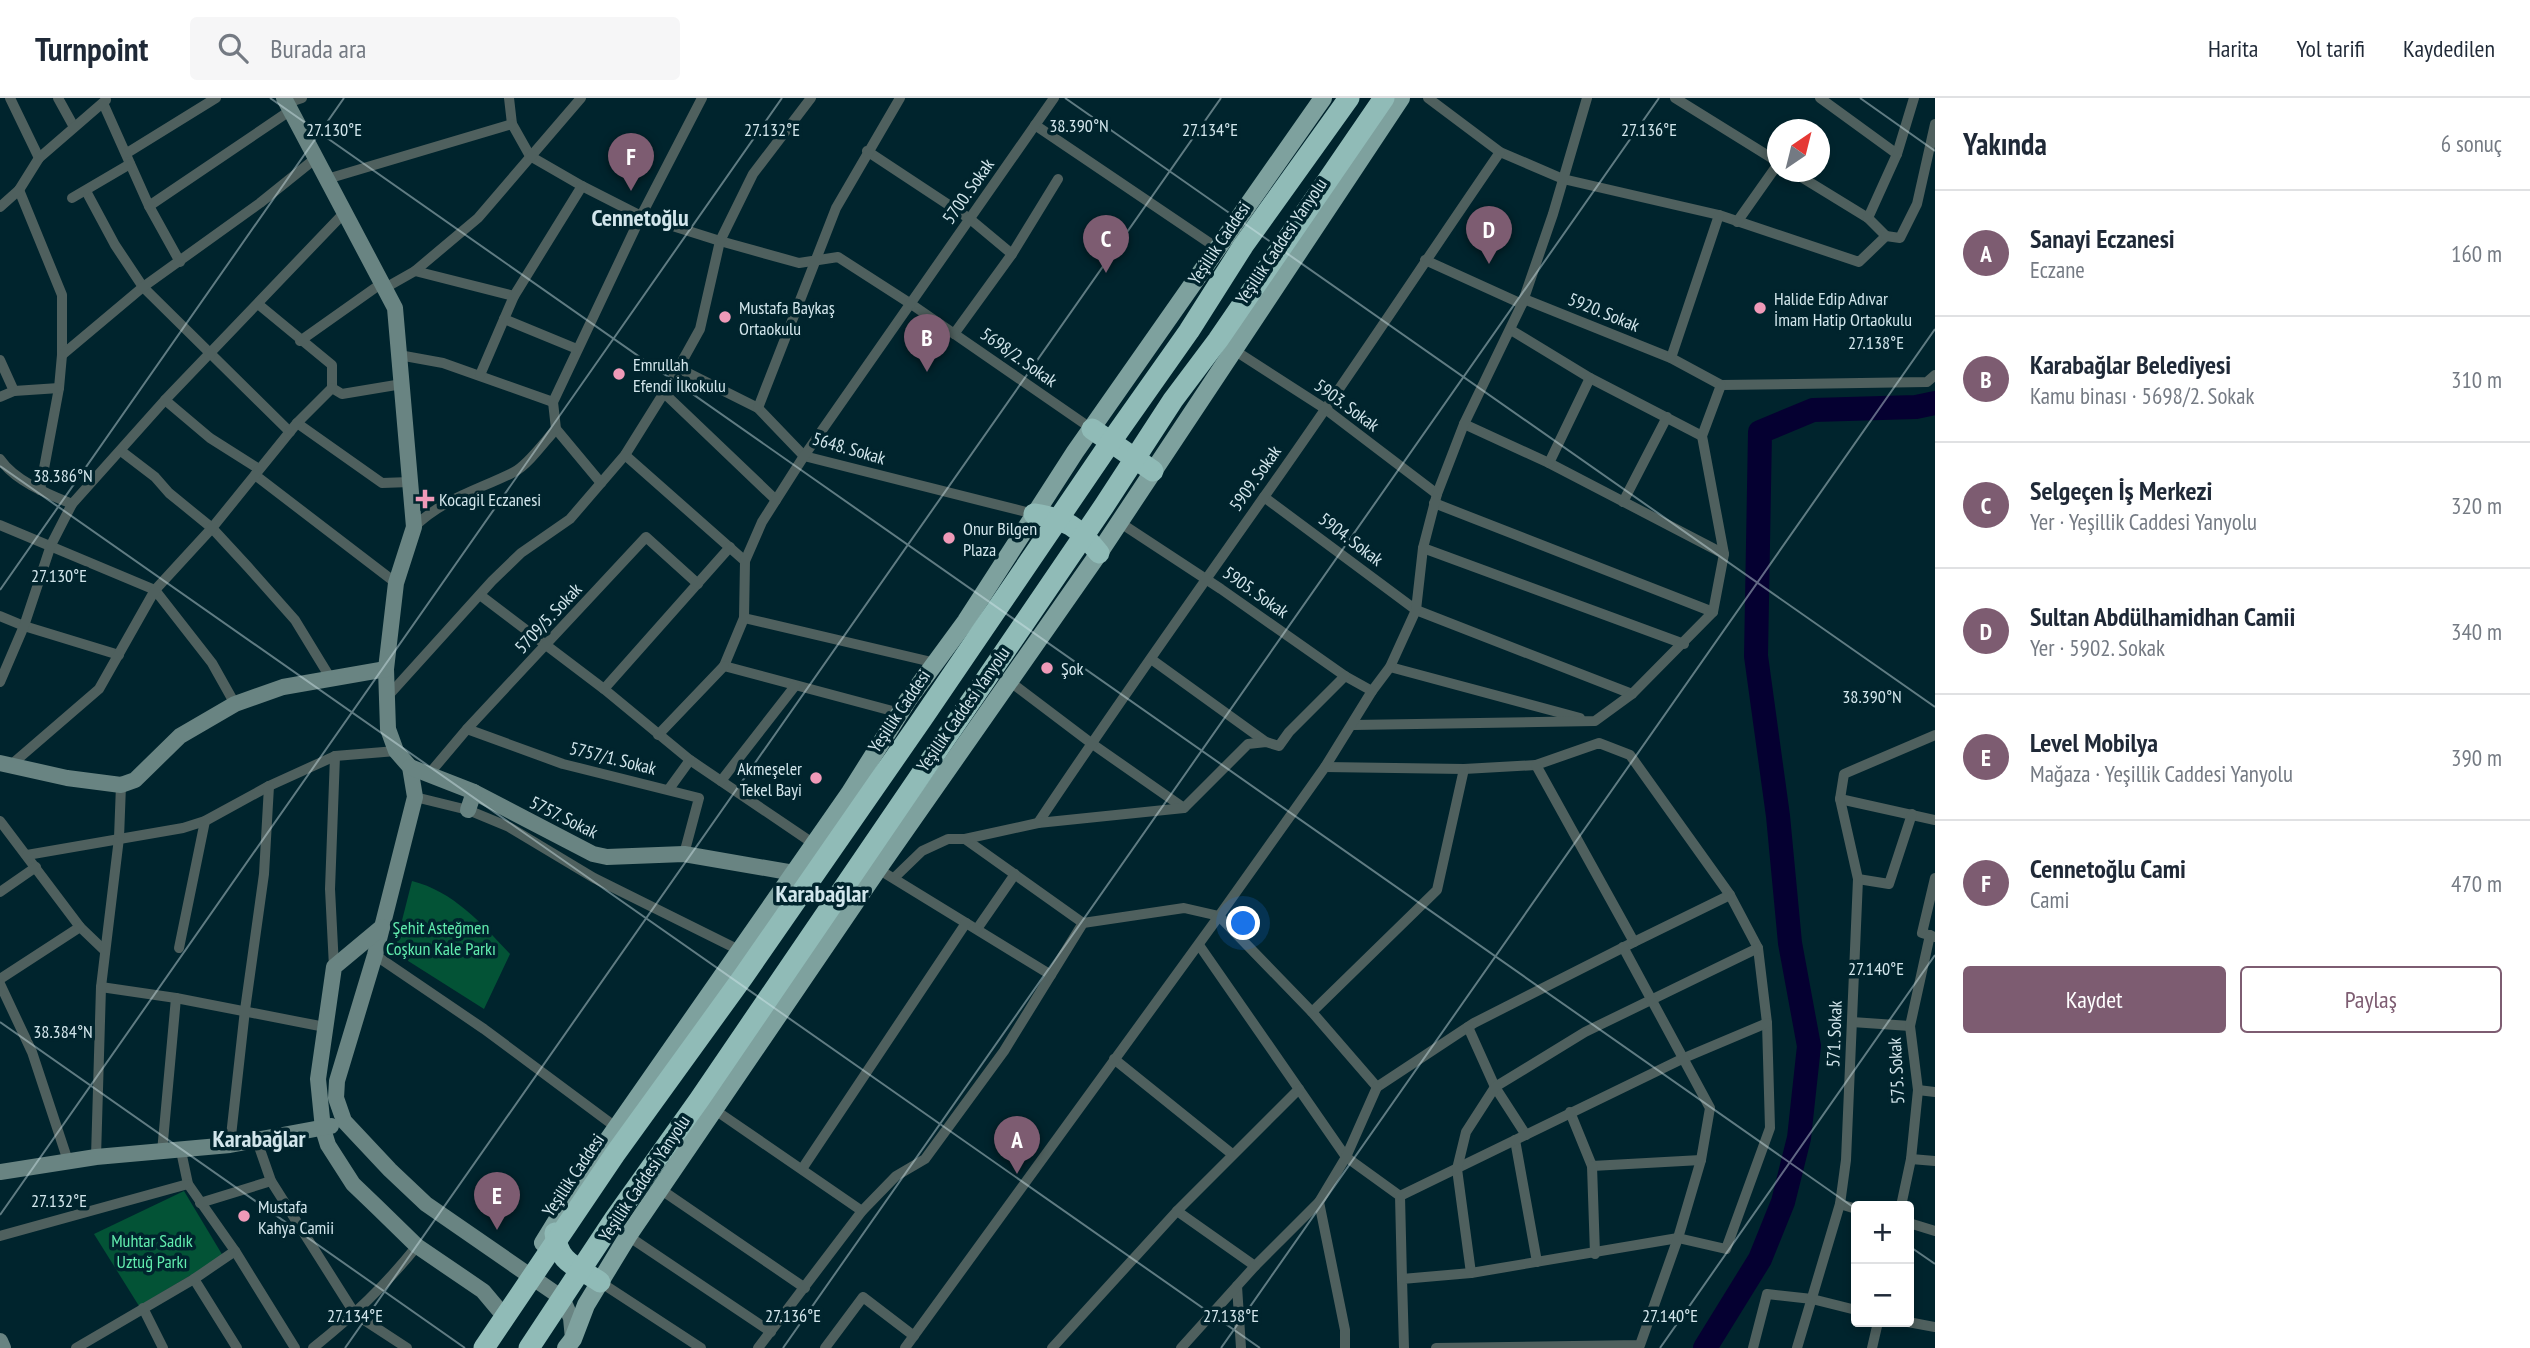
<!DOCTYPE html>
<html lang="tr">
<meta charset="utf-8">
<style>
:root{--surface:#fff;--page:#f6f6f7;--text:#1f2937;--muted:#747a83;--line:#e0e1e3;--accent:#7d5c71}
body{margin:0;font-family:"PT Sans Narrow",sans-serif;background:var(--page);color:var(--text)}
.controls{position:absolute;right:21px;bottom:21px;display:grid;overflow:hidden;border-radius:7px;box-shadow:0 4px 10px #0003}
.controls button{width:63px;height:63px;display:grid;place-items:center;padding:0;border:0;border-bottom:2px solid var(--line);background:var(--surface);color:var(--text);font:35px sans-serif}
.compass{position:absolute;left:1767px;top:21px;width:63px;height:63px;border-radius:50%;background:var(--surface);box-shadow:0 4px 10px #0003;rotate:35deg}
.you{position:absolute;left:1244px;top:826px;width:24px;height:24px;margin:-18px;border:5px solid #fff;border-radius:50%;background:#1a73e8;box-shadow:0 0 0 10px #1a73e833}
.badge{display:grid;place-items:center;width:46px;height:46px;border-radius:50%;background:var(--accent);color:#fff;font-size:23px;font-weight:700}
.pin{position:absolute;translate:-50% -58px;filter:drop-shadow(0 2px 4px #0008)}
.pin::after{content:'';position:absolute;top:37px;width:24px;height:21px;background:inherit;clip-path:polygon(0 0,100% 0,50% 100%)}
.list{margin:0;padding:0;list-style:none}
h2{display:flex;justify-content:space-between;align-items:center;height:91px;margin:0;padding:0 28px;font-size:30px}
h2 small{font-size:23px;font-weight:400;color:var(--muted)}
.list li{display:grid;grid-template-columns:46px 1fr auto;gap:21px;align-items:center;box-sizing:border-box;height:126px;padding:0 28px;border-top:2px solid var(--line)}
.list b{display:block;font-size:26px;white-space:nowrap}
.list p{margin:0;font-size:23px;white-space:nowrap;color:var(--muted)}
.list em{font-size:23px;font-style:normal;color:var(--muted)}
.actions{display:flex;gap:14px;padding:21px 28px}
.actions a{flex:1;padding:16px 0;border:2px solid var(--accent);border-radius:7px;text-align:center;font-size:24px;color:var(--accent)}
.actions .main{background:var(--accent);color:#fff}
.icon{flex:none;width:38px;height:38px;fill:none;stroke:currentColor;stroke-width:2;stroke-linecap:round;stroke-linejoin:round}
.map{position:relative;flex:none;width:1935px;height:1250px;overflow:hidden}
header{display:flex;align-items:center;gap:42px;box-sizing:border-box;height:98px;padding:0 35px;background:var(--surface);border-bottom:2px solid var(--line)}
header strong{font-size:33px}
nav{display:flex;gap:38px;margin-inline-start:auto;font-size:24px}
.search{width:490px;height:63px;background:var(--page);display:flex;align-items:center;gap:18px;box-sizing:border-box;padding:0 24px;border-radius:7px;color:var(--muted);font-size:26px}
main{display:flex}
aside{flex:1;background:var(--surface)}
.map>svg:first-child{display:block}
.green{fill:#035336}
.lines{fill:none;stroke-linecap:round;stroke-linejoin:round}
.river{stroke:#050031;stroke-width:24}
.street{stroke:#4f605e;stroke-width:10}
.secondary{stroke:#698482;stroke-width:16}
.primary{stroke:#7ea19e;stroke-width:18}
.highway{stroke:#90bbb7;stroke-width:21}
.ticks{fill:none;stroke:#d2e6ec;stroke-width:2;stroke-opacity:0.45}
.poi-dot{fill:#ef9ab8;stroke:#00242d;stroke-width:2.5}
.labels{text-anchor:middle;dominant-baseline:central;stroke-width:7;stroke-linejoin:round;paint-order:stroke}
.street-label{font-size:18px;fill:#d2e6ec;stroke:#00242d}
.poi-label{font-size:18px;fill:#d2e6ec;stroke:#00242d;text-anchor:start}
.park-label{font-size:18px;fill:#61ecae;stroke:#00242d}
.district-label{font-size:24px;font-weight:bold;fill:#d2e6ec;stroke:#00242d}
.ticks-label{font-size:18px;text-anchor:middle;fill:#d2e6ec;stroke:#00242d;stroke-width:7;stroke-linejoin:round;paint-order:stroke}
</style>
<header>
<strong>Turnpoint</strong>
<div class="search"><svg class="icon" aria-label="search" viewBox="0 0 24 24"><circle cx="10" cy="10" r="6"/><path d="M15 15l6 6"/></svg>Burada ara</div>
<nav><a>Harita</a><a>Yol tarifi</a><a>Kaydedilen</a></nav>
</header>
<main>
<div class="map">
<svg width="1935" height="1250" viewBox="0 0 1935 1250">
<rect width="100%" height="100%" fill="#00242d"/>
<!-- green -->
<g class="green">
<path d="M412,783C453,793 482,826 510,856L484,911L394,854Z"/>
<polygon points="184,1093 223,1158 139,1208 94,1136"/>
</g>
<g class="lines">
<!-- river -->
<polyline class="river" points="1705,1250 1760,1161 1783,1104 1799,1040 1809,948 1790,845 1778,718 1756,558 1760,334 1813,312 1916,309 1935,305"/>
<!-- street -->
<g class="street">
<polyline points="10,0 39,60"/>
<polyline points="58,0 74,29"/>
<polyline points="509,0 512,26 530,58 582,88 641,118 720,143 799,165 838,159 911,206 1092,331"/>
<polyline points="1428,0 1500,54 1563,81 1719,117 1859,164 1886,138 1868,120 1793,74"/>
<polyline points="1675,0 1778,64"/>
<polyline points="1820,0 1897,56"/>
<polyline points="103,5 149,108 180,164"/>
<polyline points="287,5 302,0"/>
<polyline points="1035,27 1217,150"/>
<polyline points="867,53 970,121 1012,156"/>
<polyline points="127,55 216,0"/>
<polyline points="327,81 512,26"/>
<polyline points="19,92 62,197 62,257 59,290 40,392"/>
<polyline points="86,93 115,147 143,189 290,334"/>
<polyline points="72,100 130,66"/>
<polyline points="149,108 291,12"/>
<polyline points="0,109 19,92 39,60 106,2"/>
<polyline points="1868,120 1897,56 1914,0"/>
<polyline points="1737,124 1778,66"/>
<polyline points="1886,138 1900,140 1917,106 1935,26"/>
<polyline points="1425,162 1522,206"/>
<polyline points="415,173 514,198"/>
<polyline points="385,190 415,173 478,120 581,0"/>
<polyline points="1524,201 1671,260 1721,287 1927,284 1935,277"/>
<polyline points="258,206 332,267 332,290 342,296 402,286"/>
<polyline points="504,221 577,251"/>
<polyline points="1511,232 1590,280 1702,338"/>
<polyline points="954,236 1012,156 1058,81"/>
<polyline points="300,243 382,185"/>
<polyline points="1234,252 1324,310 1437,396"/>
<polyline points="62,257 143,189 260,105 316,60"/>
<polyline points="399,257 443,265 553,304"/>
<polyline points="1671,260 1719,117"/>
<polyline points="0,262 14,293"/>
<polyline points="678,270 758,310 804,358 1034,416"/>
<polyline points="480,277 514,198 582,88"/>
<polyline points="664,295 776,402"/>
<polyline points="0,299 14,293 59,290"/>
<polyline points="165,302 210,340 259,371"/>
<polyline points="758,310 836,110 900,0"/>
<polyline points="297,325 382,385 410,384"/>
<polyline points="1464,326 1549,365 1724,456"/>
<polyline points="121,353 155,379 169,395 212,430 248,469 295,522 331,581"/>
<polyline points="625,357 745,463"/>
<path d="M0,361C15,383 48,396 72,406"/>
<polyline points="1549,365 1590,280"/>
<polyline points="255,377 396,485"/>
<polyline points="601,385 556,331 553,304 641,118 702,0"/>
<polyline points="1264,399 1416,512 1632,596"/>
<polyline points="1623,404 1667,319"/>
<polyline points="1434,405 1713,514"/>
<polyline points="1119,424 1221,491 1345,578 1372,593"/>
<polyline points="0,427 155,492 212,565 235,606"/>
<path d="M414,429C444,400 478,392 514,374C528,367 545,343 556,331"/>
<polyline points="1423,450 1684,546"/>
<polyline points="480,497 604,591 690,662 814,746"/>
<polyline points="0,518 24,528 119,557"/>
<polyline points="744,520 936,565"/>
<polyline points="1151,561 1266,644"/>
<polyline points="1390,569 1580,620"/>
<polyline points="1009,583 1091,645 1184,710"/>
<polyline points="0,584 24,528 51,447 72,406 165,302 345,114"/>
<polyline points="604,591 730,449"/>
<polyline points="388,598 492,483 521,455 570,421 625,357 670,285 700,231 720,143 753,76 811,0"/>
<polyline points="900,615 724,568 744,520 745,463 762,424 804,358 1054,0"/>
<polyline points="1353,627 1595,623 1632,596 1713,514 1724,456 1702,338 1721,287"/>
<polyline points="467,631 563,666 699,700 684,756"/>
<polyline points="658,637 724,568"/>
<polyline points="12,666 99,591 155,492 212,430 297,325 332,290"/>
<polyline points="1325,669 1464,671 1536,667"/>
<polyline points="429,676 467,631 646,439 698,486"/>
<polyline points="721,683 795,588"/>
<polyline points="669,691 690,662"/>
<polyline points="415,699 468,712 509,729 594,780 741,853"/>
<polyline points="1840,701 1935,722"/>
<polyline points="0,723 80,829 104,852"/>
<path d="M1038,725C1111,615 1188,507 1264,399C1345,285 1421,169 1500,54"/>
<polyline points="965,741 1083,825 1184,810 1219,818 1312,914 1377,989 1474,925 1634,844 1536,667 1599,645 1630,657 1730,797 1758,850 1767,925 1770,1030 1726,1151 1678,1140 1471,1175 1402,1181 1404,1250"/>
<polyline points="27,757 183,730 205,723 269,688 335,658 396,653"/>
<polyline points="878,771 1051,877"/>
<polyline points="894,780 922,753 948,741 965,741 1038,725 1184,710 1248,646 1266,644 1279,648 1289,634 1345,578"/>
<polyline points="1935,780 1922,835 1935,839"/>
<polyline points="1858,781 1889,786 1912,716"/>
<polyline points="0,794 36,769"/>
<polyline points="977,831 1015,776"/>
<polyline points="1634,844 1730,797"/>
<polyline points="1199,847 1346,1059 1400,1098 1402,1181"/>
<polyline points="179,850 205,723"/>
<polyline points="375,857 484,931 617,1030"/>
<polyline points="334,869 330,791 335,658"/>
<polyline points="0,881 80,829"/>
<polyline points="0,886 32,954 68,1063"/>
<polyline points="101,889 176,900 325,929"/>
<polyline points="1312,914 1437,792 1464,671"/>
<polyline points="1852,924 1910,928"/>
<polyline points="1468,929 1495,989 1526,1037"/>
<polyline points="1114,961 1232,1056"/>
<polyline points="1918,992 1935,994"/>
<polyline points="715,1012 862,1113"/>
<polyline points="1570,1014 1592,1068 1701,1062"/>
<polyline points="1515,1042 1537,1164"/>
<polyline points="257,1043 271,1083 355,1216 407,1250"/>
<polyline points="230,1047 245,912 264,776 269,688"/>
<polyline points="181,1053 188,1086 235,1153 295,1250"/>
<polyline points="162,1054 176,900"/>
<polyline points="96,1059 101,889 119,740 121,687"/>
<polyline points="1911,1061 1935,1063"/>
<polyline points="1592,1068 1595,1156"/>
<polyline points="802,1071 966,825"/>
<polyline points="660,1091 805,1190"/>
<polyline points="1400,1098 1684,960 1767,925"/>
<polyline points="1319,1104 1345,1232 1345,1250"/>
<polyline points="200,1105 271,1083"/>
<polyline points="1840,1106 1856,1111"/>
<polyline points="1901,1108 1911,1061 1918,992 1910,928 1930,837"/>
<polyline points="1177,1113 1255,1168"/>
<polyline points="1909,1125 1935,1133"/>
<polyline points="0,1138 188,1086"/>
<polyline points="628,1138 771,1234"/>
<polyline points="1471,1175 1457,1071 1466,1034 1495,989 1585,934 1758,850"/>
<polyline points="194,1181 237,1250"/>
<polyline points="600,1184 701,1250"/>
<polyline points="1237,1188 1241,1250"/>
<polyline points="143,1210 163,1250"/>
<polyline points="1908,1224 1935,1229"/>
<polyline points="76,1250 194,1181 235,1153"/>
<path d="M313,1250C354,1217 384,1189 417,1148"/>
<polyline points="758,1250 862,1113 896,1078 925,1061 1004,953 1083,825"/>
<polyline points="825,1250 863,1199 914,1238"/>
<polyline points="905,1250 1219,818 1325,669 1372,593 1390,569 1416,512 1423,450 1437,396 1464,326 1522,206 1553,116 1587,0"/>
<polyline points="1052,1250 1177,1113 1299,991"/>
<polyline points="1181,1250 1255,1168 1319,1104 1346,1059 1377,989"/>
<polyline points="1436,1250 1640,1247 1678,1140 1701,1062 1710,1010 1623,849"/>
<polyline points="1753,1250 1767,1196 1812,1201 1856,1212"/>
<polyline points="1797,1250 1840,1106 1846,1062 1858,781 1840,701 1844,676 1935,637"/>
<polyline points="1872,1250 1878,1224"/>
</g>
<!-- secondary -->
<g class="secondary">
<polyline points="284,0 395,210 414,429 396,485 386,571 388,631 396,653 410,669 415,699 375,857 337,983 336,1000 344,1023 390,1072 426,1106 562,1200 571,1220 573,1241"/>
<polyline points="0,665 67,680 121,687 135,682 180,638 235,606 283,589 386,571"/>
<polyline points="410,669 474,694 593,756 607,759 684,756 794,775"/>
<polyline points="468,712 474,694"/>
<polyline points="382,829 334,869 318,981 323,1031 328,1047 353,1086 377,1109 417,1148 483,1193 499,1212"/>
<polyline points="0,1074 96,1059 230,1047 331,1028"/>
<polyline points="0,1243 3,1250"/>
</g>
<!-- primary -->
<g class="primary">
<polyline points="543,1145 596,1059 849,696 908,602 966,523 1075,354 1323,0"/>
<polyline points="566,1250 573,1241 586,1207 628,1138 878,771 1099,455 1401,0"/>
</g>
<!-- highway -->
<g class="highway">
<polyline points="1092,331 1153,373"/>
<path d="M1034,416C1067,421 1078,429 1099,455"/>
<path d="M555,1135C558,1166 577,1168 600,1184"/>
<polyline points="484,1250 615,1056 743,879 922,621 1110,345 1189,233 1243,148 1349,0"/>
<polyline points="529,1250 615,1120 699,1002 1104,408 1173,302 1218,242 1384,0"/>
</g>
</g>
<!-- ticks -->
<path class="ticks" d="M270,0L1856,1111M1065,0L1935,609M1860,0L1935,53M0,368L1260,1250M0,492L344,0M0,924L465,1250M0,1117L782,0M1909,1148L1935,1166M345,1250L1221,0M783,1250L1659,0M1221,1250L1935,231M1660,1250L1935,857"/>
<!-- markers -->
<g class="poi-dot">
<circle cx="1760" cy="210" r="7"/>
<circle cx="725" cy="219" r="7"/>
<circle cx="619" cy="276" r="7"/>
<path d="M421.5 390.5h7v7h7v7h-7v7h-7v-7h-7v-7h7z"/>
<circle cx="949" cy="440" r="7"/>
<circle cx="1047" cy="570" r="7"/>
<circle cx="816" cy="680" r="7"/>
<circle cx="244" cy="1118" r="7"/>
</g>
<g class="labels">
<!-- street labels -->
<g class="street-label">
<text transform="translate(968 93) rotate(-55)">5700. Sokak</text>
<text transform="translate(1281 143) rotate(-56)">Yeşillik Caddesi Yanyolu</text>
<text transform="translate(1219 145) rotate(-56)">Yeşillik Caddesi</text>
<text transform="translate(1604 214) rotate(22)">5920. Sokak</text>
<text transform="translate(1019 259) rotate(35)">5698/2. Sokak</text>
<text transform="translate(1347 307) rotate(36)">5903. Sokak</text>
<text transform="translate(849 350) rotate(16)">5648. Sokak</text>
<text transform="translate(1255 380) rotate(-55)">5909. Sokak</text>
<text transform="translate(1351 441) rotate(37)">5904. Sokak</text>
<text transform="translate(1256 494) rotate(35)">5905. Sokak</text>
<text transform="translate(548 520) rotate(-47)">5709/5. Sokak</text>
<text transform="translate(963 611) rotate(-55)">Yeşillik Caddesi Yanyolu</text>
<text transform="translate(899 613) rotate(-56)">Yeşillik Caddesi</text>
<text transform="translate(613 660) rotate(14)">5757/1. Sokak</text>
<text transform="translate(564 719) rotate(26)">5757. Sokak</text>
<text transform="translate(1834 936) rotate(-88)">571. Sokak</text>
<text transform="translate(1896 973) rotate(-93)">575. Sokak</text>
<text transform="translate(573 1077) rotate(-56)">Yeşillik Caddesi</text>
<text transform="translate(644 1080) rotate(-56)">Yeşillik Caddesi Yanyolu</text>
</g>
<!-- poi labels -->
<g class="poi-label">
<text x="1774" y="200">Halide Edip Adıvar<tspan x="1774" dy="21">İmam Hatip Ortaokulu</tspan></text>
<text x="739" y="209">Mustafa Baykaş<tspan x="739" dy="21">Ortaokulu</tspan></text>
<text x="633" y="266">Emrullah<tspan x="633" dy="21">Efendi İlkokulu</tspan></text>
<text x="439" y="401">Kocagil Eczanesi</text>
<text x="963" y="430">Onur Bilgen<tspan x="963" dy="21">Plaza</tspan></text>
<text x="1061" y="570">Şok</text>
<text x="802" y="670" text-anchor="end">Akmeşeler<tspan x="802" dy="21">Tekel Bayi</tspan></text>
<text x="258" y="1108">Mustafa<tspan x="258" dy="21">Kahya Camii</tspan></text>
</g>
<!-- park labels -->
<g class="park-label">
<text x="441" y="829">Şehit Asteğmen<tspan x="441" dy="21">Coşkun Kale Parkı</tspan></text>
<text x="152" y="1142">Muhtar Sadık<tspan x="152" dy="21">Uztuğ Parkı</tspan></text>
</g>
<!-- district labels -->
<g class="district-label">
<text x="640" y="119">Cennetoğlu</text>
<text x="822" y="795">Karabağlar</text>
<text x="259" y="1040">Karabağlar</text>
</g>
</g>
<g class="ticks-label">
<text x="1079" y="34">38.390°N</text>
<text x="334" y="38">27.130°E</text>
<text x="772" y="38">27.132°E</text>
<text x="1210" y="38">27.134°E</text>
<text x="1649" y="38">27.136°E</text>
<text x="1876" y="251">27.138°E</text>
<text x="63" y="384">38.386°N</text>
<text x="59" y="484">27.130°E</text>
<text x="1872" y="605">38.390°N</text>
<text x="1876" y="877">27.140°E</text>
<text x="63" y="940">38.384°N</text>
<text x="59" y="1109">27.132°E</text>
<text x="355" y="1224">27.134°E</text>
<text x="793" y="1224">27.136°E</text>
<text x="1231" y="1224">27.138°E</text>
<text x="1670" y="1224">27.140°E</text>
</g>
</svg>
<div class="controls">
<button>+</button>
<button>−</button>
</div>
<svg class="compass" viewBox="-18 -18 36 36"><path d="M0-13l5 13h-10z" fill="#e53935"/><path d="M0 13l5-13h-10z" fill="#747a83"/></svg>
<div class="you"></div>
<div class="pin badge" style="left:1017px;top:1076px">A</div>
<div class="pin badge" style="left:927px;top:274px">B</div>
<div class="pin badge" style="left:1106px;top:175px">C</div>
<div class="pin badge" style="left:1489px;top:166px">D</div>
<div class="pin badge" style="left:497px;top:1132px">E</div>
<div class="pin badge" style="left:631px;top:93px">F</div>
</div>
<aside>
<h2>Yakında<small>6 sonuç</small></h2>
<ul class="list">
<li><span class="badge">A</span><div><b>Sanayi Eczanesi</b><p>Eczane</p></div><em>160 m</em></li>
<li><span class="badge">B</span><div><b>Karabağlar Belediyesi</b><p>Kamu binası · 5698/2. Sokak</p></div><em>310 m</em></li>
<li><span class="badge">C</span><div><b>Selgeçen İş Merkezi</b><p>Yer · Yeşillik Caddesi Yanyolu</p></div><em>320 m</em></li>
<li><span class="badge">D</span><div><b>Sultan Abdülhamidhan Camii</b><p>Yer · 5902. Sokak</p></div><em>340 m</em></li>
<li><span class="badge">E</span><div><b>Level Mobilya</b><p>Mağaza · Yeşillik Caddesi Yanyolu</p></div><em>390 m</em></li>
<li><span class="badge">F</span><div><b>Cennetoğlu Cami</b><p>Cami</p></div><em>470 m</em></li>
</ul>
<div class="actions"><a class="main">Kaydet</a><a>Paylaş</a></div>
</aside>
</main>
